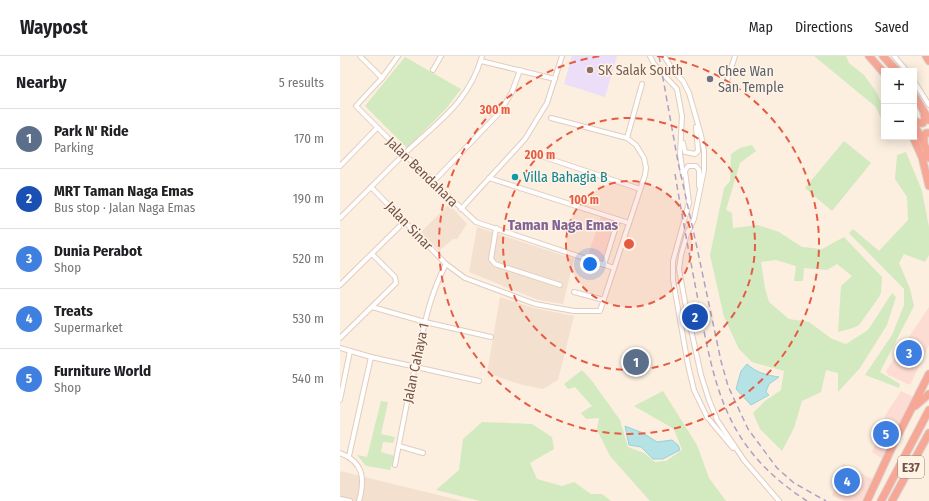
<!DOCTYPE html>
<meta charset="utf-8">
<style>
:root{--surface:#fff;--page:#f2f2f2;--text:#202124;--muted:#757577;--line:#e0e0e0;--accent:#db2777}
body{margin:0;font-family:"Fira Sans Condensed",sans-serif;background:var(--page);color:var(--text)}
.controls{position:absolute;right:12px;top:12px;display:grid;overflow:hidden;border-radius:0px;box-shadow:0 2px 10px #0003}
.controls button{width:36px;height:36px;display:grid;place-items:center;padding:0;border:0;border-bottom:1px solid var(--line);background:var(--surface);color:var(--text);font:20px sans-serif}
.you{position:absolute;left:250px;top:208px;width:14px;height:14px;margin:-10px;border:3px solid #fff;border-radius:50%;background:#1a73e8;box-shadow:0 0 0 6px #1a73e833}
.badge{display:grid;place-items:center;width:26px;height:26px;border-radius:50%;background:var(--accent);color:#fff;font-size:13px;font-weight:700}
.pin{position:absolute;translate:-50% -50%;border:2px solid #fff;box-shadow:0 1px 4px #0006}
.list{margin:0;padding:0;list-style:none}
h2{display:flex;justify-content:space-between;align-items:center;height:52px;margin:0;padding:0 16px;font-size:17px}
h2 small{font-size:13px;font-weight:400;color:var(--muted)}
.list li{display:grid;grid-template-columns:26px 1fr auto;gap:12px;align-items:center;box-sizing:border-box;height:60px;padding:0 16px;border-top:1px solid var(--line)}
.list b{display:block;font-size:15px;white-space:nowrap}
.list p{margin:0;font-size:13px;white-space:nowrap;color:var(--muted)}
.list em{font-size:13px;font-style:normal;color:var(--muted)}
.map{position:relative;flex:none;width:589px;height:445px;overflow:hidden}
header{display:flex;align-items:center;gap:24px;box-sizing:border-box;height:56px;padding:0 20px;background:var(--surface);border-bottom:1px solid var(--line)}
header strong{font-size:19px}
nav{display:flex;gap:22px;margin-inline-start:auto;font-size:14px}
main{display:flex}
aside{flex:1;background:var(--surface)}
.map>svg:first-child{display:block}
.residential{fill:#f4e0ce}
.commercial{fill:#fddcd3}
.education{fill:#ecddf8}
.green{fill:#d3e9bf}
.water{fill:#b5e2e5;stroke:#9bd2d7}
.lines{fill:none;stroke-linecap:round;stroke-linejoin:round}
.street-casing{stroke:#e2ccbf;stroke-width:6}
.highway-casing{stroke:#dad2cf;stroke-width:9}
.street{stroke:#fff;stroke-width:4}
.highway{stroke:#f7a796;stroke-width:7}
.rail{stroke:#b09fc4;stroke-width:1.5;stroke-dasharray:6 4;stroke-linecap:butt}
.ring{fill:none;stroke:#e75b43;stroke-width:2;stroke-dasharray:7 5}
.education-dot{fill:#8d6e63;stroke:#fff3e6;stroke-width:1.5}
.worship-dot{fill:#6b7280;stroke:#fff3e6;stroke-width:1.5}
.culture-dot{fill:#0f9aa8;stroke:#fff3e6;stroke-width:1.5}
.labels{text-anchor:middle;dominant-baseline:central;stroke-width:3;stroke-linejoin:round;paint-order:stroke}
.shield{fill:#fff3e6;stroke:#9c8377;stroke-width:1}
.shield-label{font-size:13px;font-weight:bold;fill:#725347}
.education-label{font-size:14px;fill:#785e54;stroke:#fff3e6;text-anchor:start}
.worship-label{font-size:14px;fill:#5b616d;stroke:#fff3e6;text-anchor:start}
.street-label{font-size:14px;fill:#725347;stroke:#fff3e6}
.culture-label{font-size:14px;fill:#0d838f;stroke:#fff3e6;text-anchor:start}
.neighbourhood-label{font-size:15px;font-weight:bold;fill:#816396;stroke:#fff3e6}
.centre{fill:#e75b43;stroke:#fff3e6;stroke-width:2}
.ring-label{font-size:12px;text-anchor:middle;font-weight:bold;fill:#e75b43;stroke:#fff3e6;stroke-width:3;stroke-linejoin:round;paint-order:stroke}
</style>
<header>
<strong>Waypost</strong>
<nav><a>Map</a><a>Directions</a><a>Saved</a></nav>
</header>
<main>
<aside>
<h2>Nearby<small>5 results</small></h2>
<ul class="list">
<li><span class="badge" style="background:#5c6f8a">1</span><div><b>Park N' Ride</b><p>Parking</p></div><em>170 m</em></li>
<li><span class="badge" style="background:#1a4fb4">2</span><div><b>MRT Taman Naga Emas</b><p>Bus stop · Jalan Naga Emas</p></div><em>190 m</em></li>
<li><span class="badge" style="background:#3f7fe0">3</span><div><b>Dunia Perabot</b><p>Shop</p></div><em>520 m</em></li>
<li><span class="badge" style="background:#3f7fe0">4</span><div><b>Treats</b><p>Supermarket</p></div><em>530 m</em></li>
<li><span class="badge" style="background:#3f7fe0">5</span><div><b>Furniture World</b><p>Shop</p></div><em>540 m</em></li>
</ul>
</aside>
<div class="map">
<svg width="589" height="445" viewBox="0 0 589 445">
<rect width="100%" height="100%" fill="#fcefe0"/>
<!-- residential -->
<g class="residential">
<polygon points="109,148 127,168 117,183 113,183 99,195 81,176"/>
<polygon points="137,171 234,203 223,248 198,244 129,216"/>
<polygon points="160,241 194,252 234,260 218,324 203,333 179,328 147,317"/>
<polygon points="0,415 123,445 0,445"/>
</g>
<!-- commercial -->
<g class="commercial">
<polygon points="261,160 276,164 263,207 247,202"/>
<polygon points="589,251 589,289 570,329 548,319 546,315"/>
<polygon points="561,335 573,341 543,403 532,396 546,358"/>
<polygon points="503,408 532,423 523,445 504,445 492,440"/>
</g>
<!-- education -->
<polygon class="education" points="232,0 277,0 265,41 224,28"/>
<!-- green -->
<g class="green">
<polygon points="474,0 506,0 509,7 524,19 537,37 544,53 544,69 536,51"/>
<polygon points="65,1 121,33 105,54 67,92 25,50"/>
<polygon points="504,85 531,107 492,155 465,132"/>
<polygon points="412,89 416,95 400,107 386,154 392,157 393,172 418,169 439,176 462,191 482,193 504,181 542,221 541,237 537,244 519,269 513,272 498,276 501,230 512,220 497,208 487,214 464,212 463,225 454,225 456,210 436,204 421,206 425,232 429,246 449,263 469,266 492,283 506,288 528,274 552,237 556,241 547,269 520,312 498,336 498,317 486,314 481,336 462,345 454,372 442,395 420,373 413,357 425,345 441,334 444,315 412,306 399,293 384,261 370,199 384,132 390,125 391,98 400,92"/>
<polygon points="566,96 582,135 589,171 589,199 585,206 564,198 559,207 570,233 574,250 540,316 560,328 559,332 525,319 552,279 564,249 564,233 509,177 513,173 539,195 568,164 567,141 555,123 557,99"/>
<polygon points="242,314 252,325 280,364 288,391 304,397 315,406 326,405 342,394 334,373 294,350 323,335 357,389 369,422 386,445 310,445 270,400 257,374 259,362 246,363 241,357 252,350 235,331 228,333 224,328"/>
<polygon points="41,345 48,346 41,378 55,381 53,387 43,386 41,396 55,400 50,414 26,410 17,399 27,401"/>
<polygon points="142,366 192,368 212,381 214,393 190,407 197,423 222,430 234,426 251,438 262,438 271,445 140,445 96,434 119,414 123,383"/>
</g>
<!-- water -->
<g class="water">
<path d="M407,308C417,317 426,319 439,321L429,328L426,336L429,339L411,349L396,333L401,315Z"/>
<polygon points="285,370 303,377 317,386 332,384 338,389 340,394 323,403 313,403 301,391 289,389"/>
</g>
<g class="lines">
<!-- street casing -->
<g class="street-casing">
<g id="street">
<polyline points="20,0 42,22"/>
<polyline points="58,0 42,22 16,50 64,98 136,166 274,212"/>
<polyline points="310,0 314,8 337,33 342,60 340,98 343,119"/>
<polyline points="324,0 335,17 343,25 349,37 361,79 364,95 364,114 354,163 347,178 341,199 339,213 345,246 361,319 369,344 377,364 404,404"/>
<polyline points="554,0 567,15"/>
<polyline points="141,5 215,23"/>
<polyline points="93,14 101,0"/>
<polyline points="387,25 395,0"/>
<polyline points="574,25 589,49"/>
<polyline points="287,82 302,28"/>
<polyline points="343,87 345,96 355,98 358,95 356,71"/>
<polyline points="195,98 300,133"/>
<polyline points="0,110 37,72"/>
<polyline points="149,122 289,167"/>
<polyline points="93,126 160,56 172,36 180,14"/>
<polyline points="359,130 359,114 356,110 348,110 345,115 349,147 333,205 333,224 348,309 354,334 367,361 393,392"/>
<polyline points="31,131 106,208 125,222 195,248 234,255 260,255 305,119 306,112 304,102 296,89 287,82 211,62"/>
<polyline points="121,153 185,83 207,47 222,0"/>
<path d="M0,162C21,141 42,120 63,99C96,67 129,47 142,0"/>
<polyline points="156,172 151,203 155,208 220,229"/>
<polyline points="264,209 278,164"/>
<polyline points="0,229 65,165"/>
<polyline points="234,236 264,244"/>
<polyline points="32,251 85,266 151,281"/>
<polyline points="0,282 56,227 55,221 32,198"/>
<polyline points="0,292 31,301 139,325"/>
<polyline points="0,344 10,295"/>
<polyline points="59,390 83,397"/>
<path d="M0,397C24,406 25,423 19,445"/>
<polyline points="9,400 31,301"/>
<polyline points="403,403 439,445"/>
<path d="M55,409C62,370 70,331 79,292C86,261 91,237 106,208"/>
<polyline points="0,443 10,445"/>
</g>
</g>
<!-- highway casing -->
<g class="highway-casing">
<g id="highway">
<polyline points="529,0 544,17"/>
<polyline points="543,0 557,15"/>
<polyline points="586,0 589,5"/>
<polyline points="574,39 589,64"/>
<polyline points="574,64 579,67 583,67 585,63 584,56"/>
<polyline points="574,68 586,92 589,102"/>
<polyline points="573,81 582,101 589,130"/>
<polyline points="584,86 584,80 586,77 589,77"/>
<polyline points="575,350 589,338"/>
<polyline points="527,445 554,387 589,318"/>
<polyline points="541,445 589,354"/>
<polyline points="552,445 589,377"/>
</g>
</g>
<!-- street -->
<use href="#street" class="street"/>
<!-- highway -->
<use href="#highway" class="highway"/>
<!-- rail -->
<g class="rail">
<polyline points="319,0 338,106 356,187 381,305 388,330 408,373 437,412 454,427 486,445"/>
<path d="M335,118C342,160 350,202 358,244C375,333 385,392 467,445"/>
</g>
</g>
<!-- distance rings -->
<circle cx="289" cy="188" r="63" fill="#e75b43" fill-opacity=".12"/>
<g class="ring">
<circle cx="289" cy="188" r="63"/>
<circle cx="289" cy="188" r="126"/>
<path d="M317 0A190 190 0 1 1 261 0"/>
</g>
<!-- markers -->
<circle class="education-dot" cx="250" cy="14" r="4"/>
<circle class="worship-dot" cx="370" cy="23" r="4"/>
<circle class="culture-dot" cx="175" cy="121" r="4"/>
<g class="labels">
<!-- shield labels -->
<rect class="shield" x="558" y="400" width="26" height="22" rx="3"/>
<g class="shield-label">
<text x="571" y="411">E37</text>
</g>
<!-- education labels -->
<g class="education-label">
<text x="258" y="14">SK Salak South</text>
</g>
<!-- worship labels -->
<g class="worship-label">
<text x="378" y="15">Chee Wan<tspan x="378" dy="16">San Temple</tspan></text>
</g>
<!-- street labels -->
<g class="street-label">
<text transform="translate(82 116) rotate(44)">Jalan Bendahara</text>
<text transform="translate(69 170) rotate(46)">Jalan Sinar</text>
<text transform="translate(76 307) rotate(-78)">Jalan Cahaya 1</text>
</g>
<!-- culture labels -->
<g class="culture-label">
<text x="183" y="121">Villa Bahagia B</text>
</g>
<!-- neighbourhood labels -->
<g class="neighbourhood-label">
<text x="223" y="169">Taman Naga Emas</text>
</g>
</g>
<circle cx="289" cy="188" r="6" class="centre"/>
<g class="ring-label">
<text x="155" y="58">300 m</text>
<text x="200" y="103">200 m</text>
<text x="244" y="148">100 m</text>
</g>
</svg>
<div class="controls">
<button>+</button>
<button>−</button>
</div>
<div class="you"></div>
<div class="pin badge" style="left:296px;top:306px;background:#5c6f8a">1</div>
<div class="pin badge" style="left:355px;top:261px;background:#1a4fb4">2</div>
<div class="pin badge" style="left:569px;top:297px;background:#3f7fe0">3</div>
<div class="pin badge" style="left:507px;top:425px;background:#3f7fe0">4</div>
<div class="pin badge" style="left:546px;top:378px;background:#3f7fe0">5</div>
</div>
</main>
